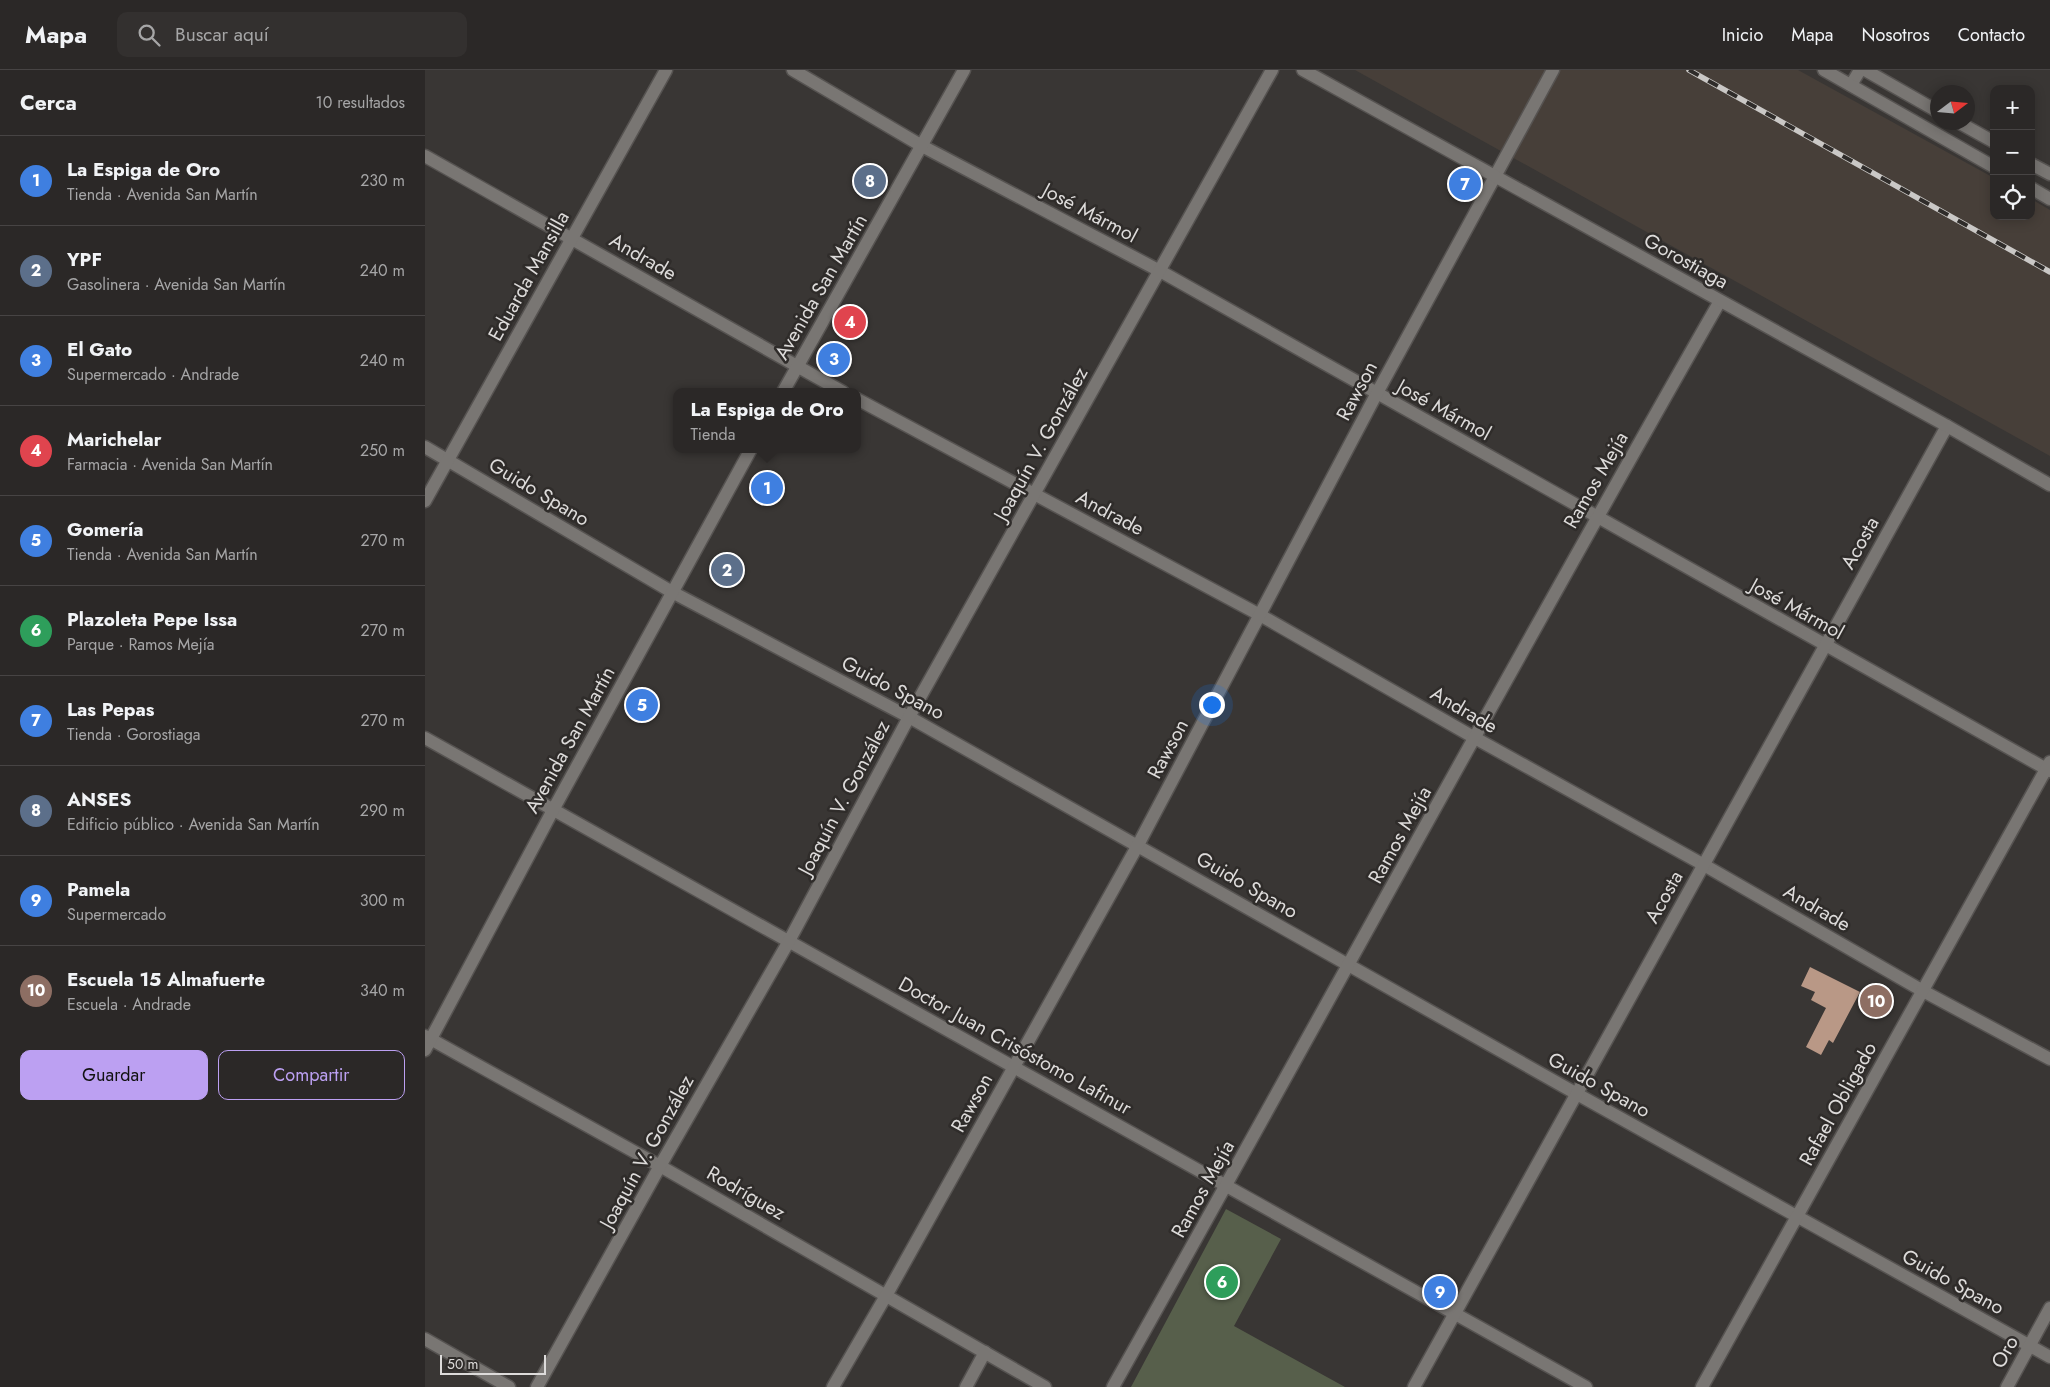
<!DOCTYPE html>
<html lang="es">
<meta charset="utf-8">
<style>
:root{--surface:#2b2827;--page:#33302f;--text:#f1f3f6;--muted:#a6a6a7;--line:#474444;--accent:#bca0f2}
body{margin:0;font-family:Jost,sans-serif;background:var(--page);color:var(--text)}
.controls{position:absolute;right:15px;top:15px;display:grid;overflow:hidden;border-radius:10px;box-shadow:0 2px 12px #0003}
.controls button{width:45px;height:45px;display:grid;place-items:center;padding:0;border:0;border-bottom:1px solid var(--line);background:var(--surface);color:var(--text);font:25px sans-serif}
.compass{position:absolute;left:1505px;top:15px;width:45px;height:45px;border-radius:50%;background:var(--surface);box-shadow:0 2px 12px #0003;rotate:74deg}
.scale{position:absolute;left:15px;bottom:12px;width:106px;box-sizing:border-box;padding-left:5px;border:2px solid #dddbda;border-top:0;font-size:14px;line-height:18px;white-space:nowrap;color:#dddbda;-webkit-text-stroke:4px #2f2c2a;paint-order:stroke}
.you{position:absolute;left:786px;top:634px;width:18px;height:18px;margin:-12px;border:4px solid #fff;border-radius:50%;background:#1a73e8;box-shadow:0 0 0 8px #1a73e833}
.badge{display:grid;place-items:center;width:32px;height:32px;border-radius:50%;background:var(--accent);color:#fff;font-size:16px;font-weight:700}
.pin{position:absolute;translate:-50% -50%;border:2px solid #fff;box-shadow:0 1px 5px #0006}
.popup{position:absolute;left:248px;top:318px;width:188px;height:65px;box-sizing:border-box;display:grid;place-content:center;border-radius:10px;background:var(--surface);filter:drop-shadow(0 1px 4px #0005);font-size:16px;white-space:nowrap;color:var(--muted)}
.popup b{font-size:19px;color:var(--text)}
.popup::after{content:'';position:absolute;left:50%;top:100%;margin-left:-10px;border:10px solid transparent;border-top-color:var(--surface)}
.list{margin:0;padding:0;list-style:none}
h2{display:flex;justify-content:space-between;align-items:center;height:65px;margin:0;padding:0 20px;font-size:21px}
h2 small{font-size:16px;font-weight:400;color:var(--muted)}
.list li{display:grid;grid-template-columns:32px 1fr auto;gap:15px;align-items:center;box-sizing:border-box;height:90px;padding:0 20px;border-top:1px solid var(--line)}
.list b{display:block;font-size:19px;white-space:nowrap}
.list p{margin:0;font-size:16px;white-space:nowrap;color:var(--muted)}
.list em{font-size:16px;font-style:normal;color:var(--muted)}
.actions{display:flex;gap:10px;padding:15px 20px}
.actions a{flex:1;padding:11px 0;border:1px solid var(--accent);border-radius:10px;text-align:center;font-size:18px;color:var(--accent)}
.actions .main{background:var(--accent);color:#111}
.icon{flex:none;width:28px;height:28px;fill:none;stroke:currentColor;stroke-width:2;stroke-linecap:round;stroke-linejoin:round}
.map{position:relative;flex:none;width:1625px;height:1317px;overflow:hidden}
header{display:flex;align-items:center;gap:30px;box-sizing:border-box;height:70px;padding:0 25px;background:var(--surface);border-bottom:1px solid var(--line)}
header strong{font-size:24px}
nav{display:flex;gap:28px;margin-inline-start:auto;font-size:18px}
.search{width:350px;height:45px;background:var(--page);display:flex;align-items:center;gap:12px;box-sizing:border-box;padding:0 18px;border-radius:10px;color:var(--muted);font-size:19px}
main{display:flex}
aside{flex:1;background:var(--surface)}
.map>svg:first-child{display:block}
.built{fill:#473f39}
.green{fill:#575f4b}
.building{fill:#b99886}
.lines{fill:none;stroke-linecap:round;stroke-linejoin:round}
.minor-casing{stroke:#565351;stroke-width:15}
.tertiary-casing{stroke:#565351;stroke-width:15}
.secondary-casing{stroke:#565351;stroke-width:15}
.minor{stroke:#797673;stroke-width:12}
.tertiary{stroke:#797673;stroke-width:12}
.secondary{stroke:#797673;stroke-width:12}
.rail-casing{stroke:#cac8c6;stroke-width:5.5}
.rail{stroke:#2f2c2a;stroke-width:4;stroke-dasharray:11;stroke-linecap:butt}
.labels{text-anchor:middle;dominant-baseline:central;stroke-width:5;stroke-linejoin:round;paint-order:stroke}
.street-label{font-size:20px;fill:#dddbda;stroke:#2f2c2a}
</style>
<header>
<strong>Mapa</strong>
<div class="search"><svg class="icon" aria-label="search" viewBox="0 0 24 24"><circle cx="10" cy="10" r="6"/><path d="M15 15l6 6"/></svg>Buscar aquí</div>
<nav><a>Inicio</a><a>Mapa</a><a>Nosotros</a><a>Contacto</a></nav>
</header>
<main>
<aside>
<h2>Cerca<small>10 resultados</small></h2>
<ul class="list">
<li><span class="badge" style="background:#3f7fe0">1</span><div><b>La Espiga de Oro</b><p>Tienda · Avenida San Martín</p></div><em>230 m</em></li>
<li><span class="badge" style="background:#5c6f8a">2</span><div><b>YPF</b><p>Gasolinera · Avenida San Martín</p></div><em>240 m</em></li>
<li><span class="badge" style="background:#3f7fe0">3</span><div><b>El Gato</b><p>Supermercado · Andrade</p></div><em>240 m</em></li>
<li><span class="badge" style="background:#e0444e">4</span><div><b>Marichelar</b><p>Farmacia · Avenida San Martín</p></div><em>250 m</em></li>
<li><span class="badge" style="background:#3f7fe0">5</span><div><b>Gomería</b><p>Tienda · Avenida San Martín</p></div><em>270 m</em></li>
<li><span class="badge" style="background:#2e9e5b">6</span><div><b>Plazoleta Pepe Issa</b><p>Parque · Ramos Mejía</p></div><em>270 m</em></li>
<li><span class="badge" style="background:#3f7fe0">7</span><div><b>Las Pepas</b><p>Tienda · Gorostiaga</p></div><em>270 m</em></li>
<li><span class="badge" style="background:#5c6f8a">8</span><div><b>ANSES</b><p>Edificio público · Avenida San Martín</p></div><em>290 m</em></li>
<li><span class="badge" style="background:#3f7fe0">9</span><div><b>Pamela</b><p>Supermercado</p></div><em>300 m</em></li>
<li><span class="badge" style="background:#8d6e63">10</span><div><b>Escuela 15 Almafuerte</b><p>Escuela · Andrade</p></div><em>340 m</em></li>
</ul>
<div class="actions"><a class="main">Guardar</a><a>Compartir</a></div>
</aside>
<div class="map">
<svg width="1625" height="1317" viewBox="0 0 1625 1317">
<rect width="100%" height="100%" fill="#393634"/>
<!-- built -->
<polygon class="built" points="930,0 1373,0 1569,108 1569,146 1606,146 1606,129 1625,140 1625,386"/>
<!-- green -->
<polygon class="green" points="801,1139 856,1169 809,1256 920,1317 706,1317"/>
<!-- building -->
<polygon class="building" points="1385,897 1435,922 1408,973 1404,970 1396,985 1381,977 1401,938 1386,930 1390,922 1376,916"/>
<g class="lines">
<!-- minor casing -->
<g class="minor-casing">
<g id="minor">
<polyline points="368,0 497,76 735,201 1625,701"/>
<polyline points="1426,15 1435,0"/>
<polyline points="0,86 418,322"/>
<polyline points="432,329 835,545 1050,668 1279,795 1498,921 1625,989"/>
<polyline points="0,377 247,522 484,647 1152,1024 1625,1287"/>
<polyline points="0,431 241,0"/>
<polyline points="0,668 1161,1317"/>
<polyline points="0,966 235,1096 620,1317"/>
<polyline points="0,1269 84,1317"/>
<polyline points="112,1317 235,1096 364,871 484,647 847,0"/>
<polyline points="408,1317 462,1224 713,775 952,323 1128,0"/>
<polyline points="541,1317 560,1282"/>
<path d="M688,1317C891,956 1089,591 1295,231"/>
<polyline points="989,1317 1522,356"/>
<polyline points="1277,1317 1625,692"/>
<polyline points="1582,1317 1625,1238"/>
</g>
</g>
<!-- tertiary casing -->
<g class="tertiary-casing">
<polyline id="tertiary" points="878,0 1522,356 1625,415"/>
</g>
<!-- secondary casing -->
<g class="secondary-casing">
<g id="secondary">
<polyline points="1399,0 1569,97"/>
<polyline points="1440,0 1512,41"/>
<polyline points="1533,52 1569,72"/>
<polyline points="1606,94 1625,104"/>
<polyline points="1606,118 1625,129"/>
<polyline points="358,322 539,0"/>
<polyline points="0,980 128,740 326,379"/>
</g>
</g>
<!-- minor -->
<use href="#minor" class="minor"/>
<!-- tertiary -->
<use href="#tertiary" class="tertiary"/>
<!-- secondary -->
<use href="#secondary" class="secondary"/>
<!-- rail casing -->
<g class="rail-casing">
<polyline id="rail" points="1264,0 1625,202"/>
</g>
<!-- rail -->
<use href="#rail" class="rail"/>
</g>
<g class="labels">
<!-- street labels -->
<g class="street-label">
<text transform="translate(665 143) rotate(28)">José Mármol</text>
<text transform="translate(218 187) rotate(30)">Andrade</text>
<text transform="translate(1261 191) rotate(29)">Gorostiaga</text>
<text transform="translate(104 206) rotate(-61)">Eduarda Mansilla</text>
<text transform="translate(396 217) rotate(-60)">Avenida San Martín</text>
<text transform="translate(932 321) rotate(-62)">Rawson</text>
<text transform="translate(1019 340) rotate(29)">José Mármol</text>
<text transform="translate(616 374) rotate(-61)">Joaquín V. González</text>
<text transform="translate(1171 410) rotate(-60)">Ramos Mejía</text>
<text transform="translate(114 422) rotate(31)">Guido Spano</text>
<text transform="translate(685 443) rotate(28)">Andrade</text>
<text transform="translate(1435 473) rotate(-61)">Acosta</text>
<text transform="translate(1372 539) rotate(29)">José Mármol</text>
<text transform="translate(468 618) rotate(28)">Guido Spano</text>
<text transform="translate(1039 640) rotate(30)">Andrade</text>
<text transform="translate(145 670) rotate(-61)">Avenida San Martín</text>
<text transform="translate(743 679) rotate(-62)">Rawson</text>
<text transform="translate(419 728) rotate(-62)">Joaquín V. González</text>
<text transform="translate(975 765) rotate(-61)">Ramos Mejía</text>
<text transform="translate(822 815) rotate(30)">Guido Spano</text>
<text transform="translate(1239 827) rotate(-61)">Acosta</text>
<text transform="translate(1392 838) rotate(30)">Andrade</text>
<text transform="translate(590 976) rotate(29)">Doctor Juan Crisóstomo Lafinur</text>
<text transform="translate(1174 1015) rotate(29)">Guido Spano</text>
<text transform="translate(547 1033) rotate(-61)">Rawson</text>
<text transform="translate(1413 1034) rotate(-61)">Rafael Obligado</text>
<text transform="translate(222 1082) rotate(-61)">Joaquín V. González</text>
<text transform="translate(778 1119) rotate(-61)">Ramos Mejía</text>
<text transform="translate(321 1123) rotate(30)">Rodríguez</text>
<text transform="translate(1528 1212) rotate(29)">Guido Spano</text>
<text transform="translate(1580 1282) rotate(-61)">Oro</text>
</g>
</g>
</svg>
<div class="controls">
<button>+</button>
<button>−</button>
<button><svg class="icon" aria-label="locate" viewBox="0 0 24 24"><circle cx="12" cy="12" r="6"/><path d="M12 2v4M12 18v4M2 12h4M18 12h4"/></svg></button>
</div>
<svg class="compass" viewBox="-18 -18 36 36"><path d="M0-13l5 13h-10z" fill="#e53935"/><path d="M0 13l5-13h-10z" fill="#a6a6a7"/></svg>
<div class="scale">50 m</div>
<div class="you"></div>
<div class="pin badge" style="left:342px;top:418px;background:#3f7fe0">1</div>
<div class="popup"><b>La Espiga de Oro</b>Tienda</div>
<div class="pin badge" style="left:302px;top:500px;background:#5c6f8a">2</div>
<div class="pin badge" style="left:409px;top:289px;background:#3f7fe0">3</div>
<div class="pin badge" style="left:425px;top:252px;background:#e0444e">4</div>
<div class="pin badge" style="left:217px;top:635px;background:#3f7fe0">5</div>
<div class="pin badge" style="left:797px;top:1212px;background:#2e9e5b">6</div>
<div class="pin badge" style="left:1040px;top:114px;background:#3f7fe0">7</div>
<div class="pin badge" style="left:445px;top:111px;background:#5c6f8a">8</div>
<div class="pin badge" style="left:1015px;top:1222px;background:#3f7fe0">9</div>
<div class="pin badge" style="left:1451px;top:931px;background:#8d6e63">10</div>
</div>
</main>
